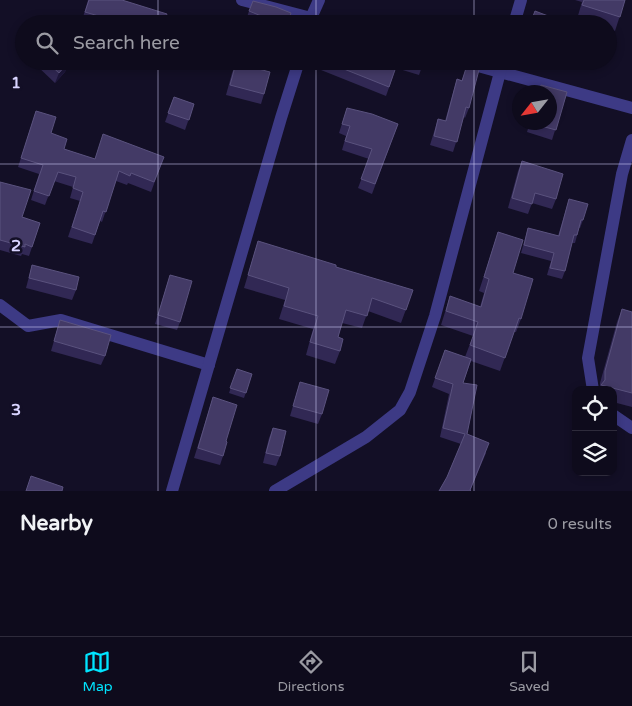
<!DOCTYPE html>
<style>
:root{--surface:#0e0b1c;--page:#1c1929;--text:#f1f3f6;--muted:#9b9ba3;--line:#2e2b3b;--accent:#00e5ff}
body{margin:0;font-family:"Varela Round",sans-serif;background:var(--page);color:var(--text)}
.controls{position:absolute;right:15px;bottom:15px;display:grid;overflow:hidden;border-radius:10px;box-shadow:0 2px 8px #0003}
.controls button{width:45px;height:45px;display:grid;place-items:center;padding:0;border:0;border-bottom:1px solid var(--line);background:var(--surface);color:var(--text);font:25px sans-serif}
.compass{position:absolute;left:512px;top:85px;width:45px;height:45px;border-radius:50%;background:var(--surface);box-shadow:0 2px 8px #0003;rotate:239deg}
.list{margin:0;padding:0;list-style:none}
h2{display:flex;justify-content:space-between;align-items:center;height:65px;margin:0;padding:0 20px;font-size:21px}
h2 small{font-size:16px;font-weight:400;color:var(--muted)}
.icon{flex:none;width:28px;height:28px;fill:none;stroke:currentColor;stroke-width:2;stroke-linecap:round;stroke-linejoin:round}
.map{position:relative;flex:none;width:632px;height:491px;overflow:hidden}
.search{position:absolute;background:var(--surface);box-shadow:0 2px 8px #0003;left:15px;right:15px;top:15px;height:55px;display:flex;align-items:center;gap:12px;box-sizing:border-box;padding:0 18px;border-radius:28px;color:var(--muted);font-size:19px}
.sheet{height:145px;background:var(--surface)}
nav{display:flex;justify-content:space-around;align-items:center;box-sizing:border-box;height:70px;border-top:1px solid var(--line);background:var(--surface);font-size:14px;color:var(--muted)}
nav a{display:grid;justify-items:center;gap:2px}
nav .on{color:var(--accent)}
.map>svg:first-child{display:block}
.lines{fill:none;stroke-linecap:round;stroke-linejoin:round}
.street{stroke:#3d3a85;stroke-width:12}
.wall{fill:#312854}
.shaded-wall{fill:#1d163a}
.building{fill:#433a66;stroke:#5a527e}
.grid{fill:none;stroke:#d9d4ff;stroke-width:1;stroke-opacity:0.55}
.grid-label{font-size:16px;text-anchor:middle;font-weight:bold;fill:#d9d4ff;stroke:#130f26;stroke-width:5;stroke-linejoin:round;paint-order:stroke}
</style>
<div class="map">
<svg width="632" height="491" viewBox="0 0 632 491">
<rect width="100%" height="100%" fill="#130f26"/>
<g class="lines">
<!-- street -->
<g class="street">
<polyline points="242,0 311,18 319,0"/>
<polyline points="514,24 521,0"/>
<polyline points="460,61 632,108"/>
<polyline points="0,305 28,326 61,320 209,365"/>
<polyline points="593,390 588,358 622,174 632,140"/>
<polyline points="613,415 632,428"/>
<polyline points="172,491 281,118 299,61"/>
<polyline points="275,491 366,437 400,410 410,392 435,316 503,61"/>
</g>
</g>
<!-- wall -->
<g class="wall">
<polygon points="88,0 122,0 163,24 81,24"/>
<polygon points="575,0 625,0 615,31 608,28 608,24 593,24 577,19 582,2"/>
<polygon points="249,11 287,24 254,24 246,20"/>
<polygon points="36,61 69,61 65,72 55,83 35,64"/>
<polygon points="324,61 376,66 377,61 424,61 419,75 396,68 386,96 321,70"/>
<polygon points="468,62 469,108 465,118 464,117 453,152 430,145 438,119 445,121 454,89 457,79 462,80"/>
<polygon points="236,63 264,94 261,104 226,95 232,73"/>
<polygon points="541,85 567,92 552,140 527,132 530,122 550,122 550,92 538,92"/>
<polygon points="174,97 194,104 185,130 165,122"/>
<polygon points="347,108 398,124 372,194 358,188 369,159 342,150 346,136 339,133"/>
<polygon points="36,111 51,133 64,149 95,159 164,157 151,192 128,183 127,185 116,181 102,222 100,221 92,244 68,237 80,201 70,198 73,187 54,181 45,205 31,200 39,174 18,167"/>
<polygon points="522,161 556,199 552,209 532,203 528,214 508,208 518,171"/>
<polygon points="0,182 22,217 40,223 29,256 22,254 21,256 0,250"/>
<polygon points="569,199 583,220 580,228 579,228 575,243 572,243 565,271 562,279 547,275 551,261 521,253 528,228 558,236"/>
<polygon points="498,232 513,273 521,319 516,332 514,332 500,371 471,361 463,383 467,434 486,453 470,491 447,477 461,444 440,437 449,394 432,387 445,350 465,357 473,336 441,325 450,296 480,307 484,293 479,291"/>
<polygon points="258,241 336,267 413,290 401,323 368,311 362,328 342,323 338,337 340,351 335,364 306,355 313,329 279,319 285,300 244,288"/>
<polygon points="32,265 76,290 72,300 26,288"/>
<polygon points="170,275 180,322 177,330 155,324"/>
<polygon points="622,309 632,312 632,407 613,402 613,390 599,390 600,387 600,383 617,322"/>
<polygon points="60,320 105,356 101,365 51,351"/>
<polygon points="237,369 252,374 244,398 229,393"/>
<polygon points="300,382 322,414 318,424 290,416"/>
<polygon points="213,397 226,441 223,456 220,465 194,458"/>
<polygon points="273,428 280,456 276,466 263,463 269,438"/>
</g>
<!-- shaded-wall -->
<polygon class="shaded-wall" points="69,63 65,72 55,83 59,73"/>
<!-- building -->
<g class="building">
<polygon points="89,0 122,0 167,14 163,24 122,24 122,23 85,12"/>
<polygon points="584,0 625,0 620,17 582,5"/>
<polygon points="253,1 276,7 291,13 287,24 281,24 249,11"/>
<polygon points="535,11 564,22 565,19 578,24 530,24"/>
<polygon points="46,61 69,61 59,73"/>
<polygon points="324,61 365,61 376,66 378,61 398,61 389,87"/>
<polygon points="404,61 424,61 422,67"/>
<polygon points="468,62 480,66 469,108 466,107 457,142 434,136 438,119 446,121 457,79 462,81"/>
<polygon points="236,63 270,72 264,94 230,85"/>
<polygon points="541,85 567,92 556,130 530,123 550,122 550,92 539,92"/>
<polygon points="174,97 194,104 189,120 168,113"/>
<polygon points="347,108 372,114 398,124 375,184 361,179 372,149 345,141 350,126 342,124"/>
<polygon points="36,111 56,117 51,133 67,139 64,149 95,159 103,134 164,157 154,182 131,173 130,176 119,171 106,212 103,211 95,235 72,227 83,192 73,188 76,177 58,172 49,196 34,191 43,165 21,158"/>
<polygon points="522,161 563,174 556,199 535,193 532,204 512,198"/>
<polygon points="0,182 31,190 22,217 40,223 32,247 25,244 25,247 0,240"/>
<polygon points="569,199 588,204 583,220 581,220 577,235 574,235 565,271 550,268 554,253 524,245 528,228 559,236"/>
<polygon points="498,232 523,240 513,273 533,279 521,319 519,318 505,358 470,345 478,322 446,311 450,296 481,307 489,279 484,277"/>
<polygon points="258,241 336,265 336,267 413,290 406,310 372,298 367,316 346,310 338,337 343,339 340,351 310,342 318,316 284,306 289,288 248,275"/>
<polygon points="32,265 79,277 76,290 29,278"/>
<polygon points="170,275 192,281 180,322 158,315"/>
<polygon points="622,309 632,312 632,393 601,385 605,380 605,371"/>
<polygon points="60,320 111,335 105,356 54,341"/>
<polygon points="445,350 471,359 463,383 477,385 467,434 489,443 470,490 471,491 439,491 447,477 465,434 443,428 453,384 435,378"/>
<polygon points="237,369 252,374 246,393 230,388"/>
<polygon points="300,382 329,390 322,414 293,406"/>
<polygon points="213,397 237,405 226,441 227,442 223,456 198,448"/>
<polygon points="273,428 286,431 280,456 266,453"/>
<polygon points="31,476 63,487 62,491 26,491"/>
</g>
<!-- grid -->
<path class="grid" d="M158,0V24M316,0V24M474,0V24M158,61V491M316,61V491M474,61V491M0,164H632M0,327H632"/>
<g class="grid-label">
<text x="16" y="88">1</text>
<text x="16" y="251">2</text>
<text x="16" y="415">3</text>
</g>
</svg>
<div class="controls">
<button><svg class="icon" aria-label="locate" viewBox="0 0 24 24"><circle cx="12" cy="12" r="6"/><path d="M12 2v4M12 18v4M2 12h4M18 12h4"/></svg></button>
<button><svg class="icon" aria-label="layers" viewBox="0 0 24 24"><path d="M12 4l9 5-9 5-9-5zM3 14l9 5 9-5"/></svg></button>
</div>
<svg class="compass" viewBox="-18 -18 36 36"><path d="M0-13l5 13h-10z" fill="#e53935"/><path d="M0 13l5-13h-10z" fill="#9b9ba3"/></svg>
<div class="search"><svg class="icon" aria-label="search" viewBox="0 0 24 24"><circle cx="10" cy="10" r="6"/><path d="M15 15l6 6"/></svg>Search here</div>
</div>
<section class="sheet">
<h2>Nearby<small>0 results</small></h2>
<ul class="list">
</ul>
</section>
<nav>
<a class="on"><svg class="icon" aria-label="map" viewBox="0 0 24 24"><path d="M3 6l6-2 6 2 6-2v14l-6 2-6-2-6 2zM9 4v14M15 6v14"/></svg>Map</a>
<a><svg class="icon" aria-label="directions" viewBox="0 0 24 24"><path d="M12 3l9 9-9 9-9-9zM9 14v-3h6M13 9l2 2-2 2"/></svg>Directions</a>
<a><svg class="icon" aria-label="saved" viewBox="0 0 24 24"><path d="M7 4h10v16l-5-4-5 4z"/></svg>Saved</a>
</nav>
